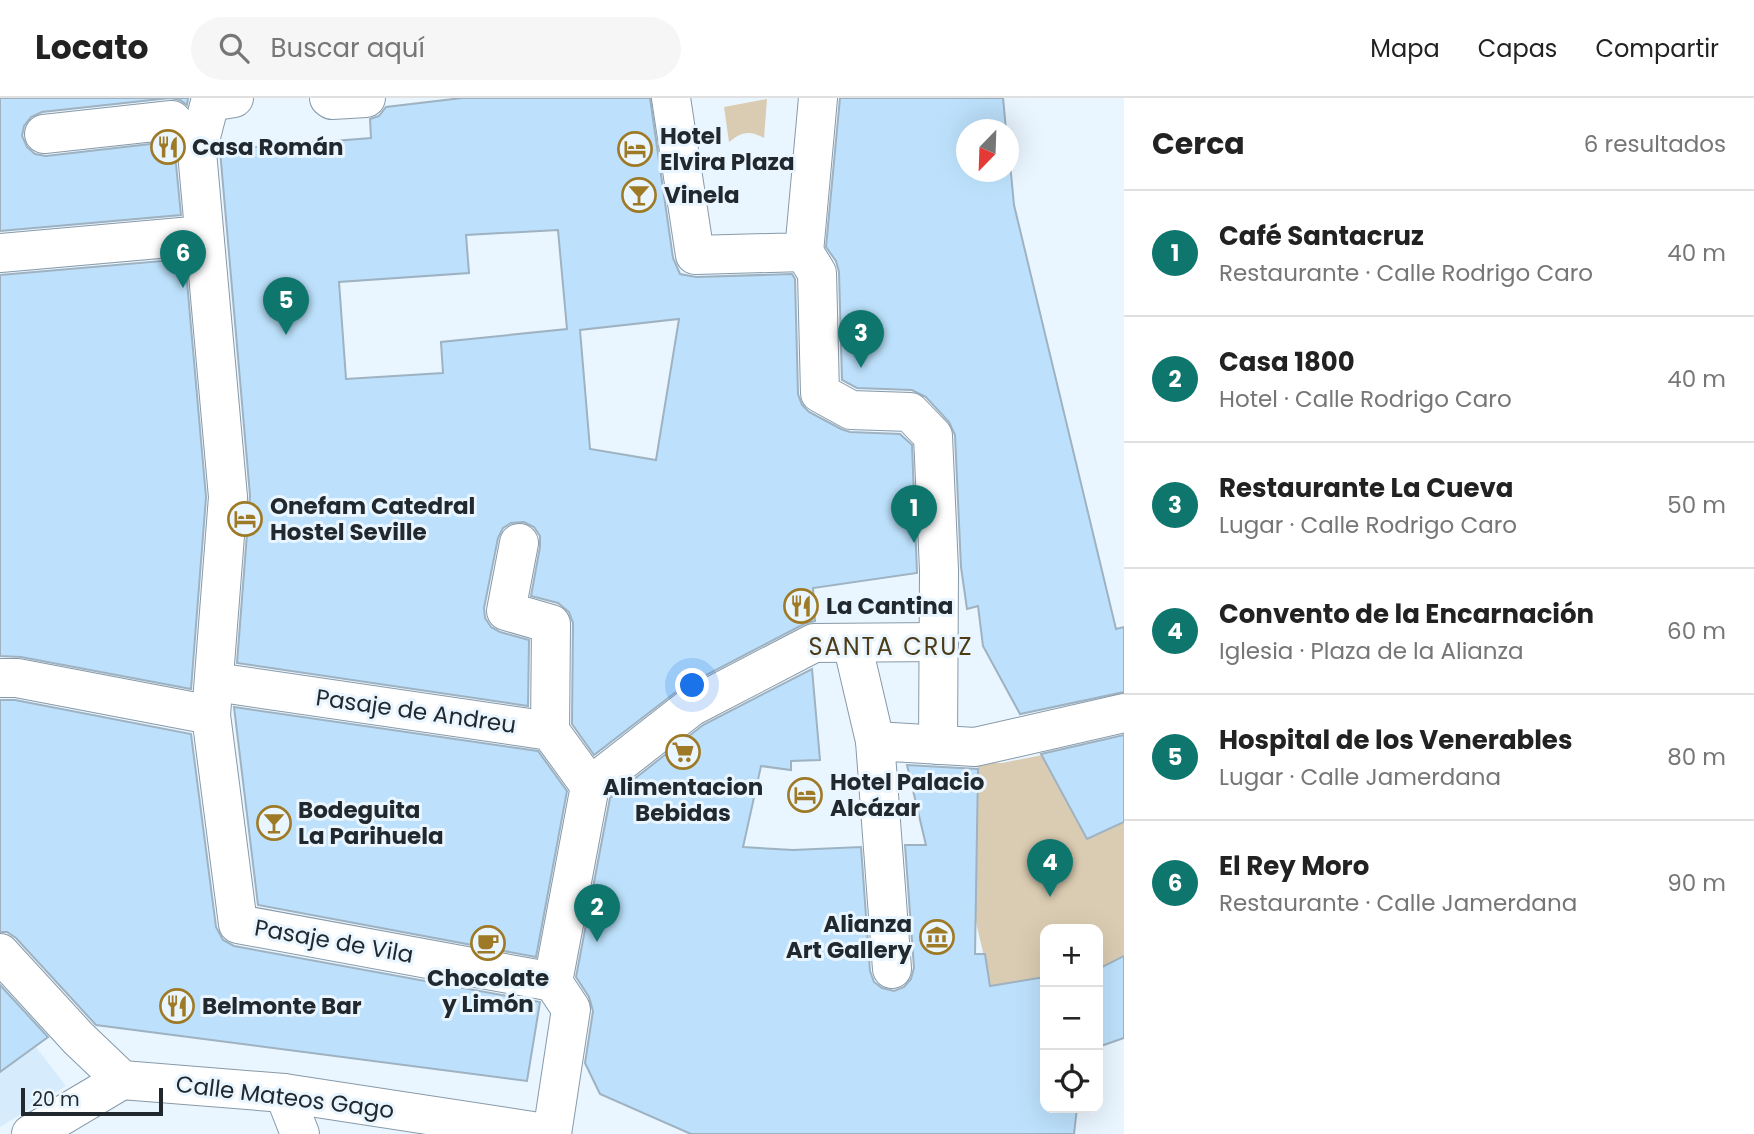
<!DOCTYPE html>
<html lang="es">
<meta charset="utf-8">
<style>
:root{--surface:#fff;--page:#f6f6f6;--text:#222;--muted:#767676;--line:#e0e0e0;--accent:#0f766e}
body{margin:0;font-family:Poppins,sans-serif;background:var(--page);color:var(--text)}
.controls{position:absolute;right:21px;bottom:21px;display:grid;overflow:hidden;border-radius:14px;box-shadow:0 7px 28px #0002}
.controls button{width:63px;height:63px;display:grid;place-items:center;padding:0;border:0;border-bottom:2px solid var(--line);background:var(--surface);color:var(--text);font:35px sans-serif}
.compass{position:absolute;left:956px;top:21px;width:63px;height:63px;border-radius:50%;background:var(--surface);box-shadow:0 7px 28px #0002;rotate:203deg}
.scale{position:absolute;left:21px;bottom:18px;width:142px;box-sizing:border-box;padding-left:7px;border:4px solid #21292f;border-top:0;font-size:19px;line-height:24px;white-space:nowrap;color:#21292f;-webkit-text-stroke:5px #e9f5ff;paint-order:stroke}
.you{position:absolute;left:693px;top:588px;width:24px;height:24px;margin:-18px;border:5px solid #fff;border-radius:50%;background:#1a73e8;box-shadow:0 0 0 10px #1a73e833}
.badge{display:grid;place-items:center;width:46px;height:46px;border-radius:50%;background:var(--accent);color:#fff;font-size:23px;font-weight:700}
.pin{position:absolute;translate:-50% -58px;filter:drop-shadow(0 2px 4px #0008)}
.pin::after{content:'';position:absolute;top:37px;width:24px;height:21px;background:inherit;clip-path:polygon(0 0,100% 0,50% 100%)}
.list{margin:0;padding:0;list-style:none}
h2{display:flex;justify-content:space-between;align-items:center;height:91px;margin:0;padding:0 28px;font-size:30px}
h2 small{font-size:23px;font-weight:400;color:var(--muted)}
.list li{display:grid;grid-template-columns:46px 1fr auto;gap:21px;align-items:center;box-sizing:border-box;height:126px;padding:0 28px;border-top:2px solid var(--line)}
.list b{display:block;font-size:26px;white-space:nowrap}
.list p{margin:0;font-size:23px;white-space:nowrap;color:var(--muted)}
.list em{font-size:23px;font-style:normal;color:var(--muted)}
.icon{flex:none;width:38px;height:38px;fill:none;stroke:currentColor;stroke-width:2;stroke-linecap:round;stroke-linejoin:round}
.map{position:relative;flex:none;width:1124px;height:1036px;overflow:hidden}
header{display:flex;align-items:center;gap:42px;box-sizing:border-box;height:98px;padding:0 35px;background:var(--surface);border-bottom:2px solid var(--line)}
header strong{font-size:33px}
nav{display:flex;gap:38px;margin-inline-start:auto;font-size:24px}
.search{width:490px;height:63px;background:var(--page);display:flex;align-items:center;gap:18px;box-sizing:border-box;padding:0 24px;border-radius:38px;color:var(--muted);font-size:26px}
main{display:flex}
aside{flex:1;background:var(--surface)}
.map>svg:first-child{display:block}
.built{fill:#d6ecfd}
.green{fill:#daccb2}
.building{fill:#bde1fc;stroke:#9eb2c1;stroke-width:2;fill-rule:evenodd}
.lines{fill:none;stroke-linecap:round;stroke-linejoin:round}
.street-casing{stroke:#879aa9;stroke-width:40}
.street{stroke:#fff;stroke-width:38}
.labels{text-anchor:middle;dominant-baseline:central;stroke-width:6;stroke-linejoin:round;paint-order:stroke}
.poi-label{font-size:23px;font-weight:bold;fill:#21292f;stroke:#e9f5ff;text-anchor:start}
.street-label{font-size:23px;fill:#21292f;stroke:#e9f5ff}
.neighbourhood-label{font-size:24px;letter-spacing:2px;fill:#4d3b15;stroke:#e9f5ff}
</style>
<header>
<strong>Locato</strong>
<div class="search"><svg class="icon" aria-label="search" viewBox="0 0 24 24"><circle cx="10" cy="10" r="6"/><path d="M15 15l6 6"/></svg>Buscar aquí</div>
<nav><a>Mapa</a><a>Capas</a><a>Compartir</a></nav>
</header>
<main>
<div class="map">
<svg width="1124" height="1036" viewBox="0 0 1124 1036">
<rect width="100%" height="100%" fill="#e9f5ff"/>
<!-- built -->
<polygon class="built" points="35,948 66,988 0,1029 0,974"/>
<!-- green -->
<g class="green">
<path d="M767,1L764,40C749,32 742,34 729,44L724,9Z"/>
<path d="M1098,646L1124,724V858L1098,871V831H1045V879L990,888C986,862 978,838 974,812L978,665H1002Z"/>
</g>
<!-- building -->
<g class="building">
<polygon points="0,0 188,0 187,7 180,2 170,0 42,14 31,19 24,28 22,38 27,49 35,56 46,58 177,43 175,56 181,117 0,133"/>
<path d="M462,0H650L673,160L680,176L696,179L792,176L795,181L798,296L802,307L809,314L841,331L850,334L900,336L912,347L917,475L813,490L815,523L804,526L681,590L594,657L572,626L573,525L569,514L558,505L531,498L540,449V438L534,429L524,424L511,425L503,430L498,440L484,510L485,520L491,529L500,534L529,542L528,608L237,565L250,397L220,52L371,40L370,21L379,18L386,9ZM558,132L567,231L441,244L443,275L346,281L339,184L469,175L466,137ZM679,221L656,362L590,351L580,232Z"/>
<polygon points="840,0 1003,0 1006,32 967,32 967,74 1009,74 1009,55 1014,107 1116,531 1124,529 1124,594 1020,616 983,548 978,508 967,511 961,469 955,337 949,324 926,299 912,292 857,290 842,282 839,174 836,163 826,149"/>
<polygon points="185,161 206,399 191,591 21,559 0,558 0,177"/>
<polygon points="812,571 820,662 791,663 791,672 761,668 743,749 793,752 861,749 870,873 874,884 882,890 894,893 904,889 911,881 914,870 905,747 926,747 907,667 978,671 975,856 985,856 990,888 1045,879 1045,1010 1077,1010 1074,1036 691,1036 600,996 585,965 593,913 589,899 576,879 610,700 703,627"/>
<polygon points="0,602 15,602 191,636 216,829 223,842 234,848 540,904 527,983 96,927 16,840 7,834 0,834"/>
<polygon points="234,609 538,653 567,693 536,859 258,807"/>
<polygon points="1124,637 1124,724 1087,741 1041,656"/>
<polygon points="1124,858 1124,940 1098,949 1098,871"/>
<polygon points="0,887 48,939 0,974"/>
</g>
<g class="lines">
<!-- street casing -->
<g class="street-casing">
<g id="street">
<polyline points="234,0 210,4 197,54 228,399 211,617 238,826 553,884"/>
<polyline points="329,0 332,2 366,0"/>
<polyline points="671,0 695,157 804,154 818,0"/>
<polyline points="44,36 172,22"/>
<polyline points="804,154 817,175 820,295 851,312 910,314 933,338 939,472 938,647"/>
<polyline points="0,155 204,137"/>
<polyline points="519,445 506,513 551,526 550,633"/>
<polyline points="852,545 875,643"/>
<polyline points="0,580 17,580 211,617"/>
<polyline points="215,584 550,633 590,688"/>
<polyline points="0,855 78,940 122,982"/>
<polyline points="892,871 875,643 975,649 1124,615"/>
<polyline points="284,995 300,1036"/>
<polyline points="31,1036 122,982 284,995 552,1036"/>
<polyline points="552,1036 571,911 553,884 590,688 691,609 814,545 939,544"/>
</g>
</g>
<!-- street -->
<use href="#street" class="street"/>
</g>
<!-- icons -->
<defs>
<g id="restaurant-ring" transform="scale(1.75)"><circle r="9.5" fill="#e9f5ff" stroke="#9f7a26" stroke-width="1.5"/><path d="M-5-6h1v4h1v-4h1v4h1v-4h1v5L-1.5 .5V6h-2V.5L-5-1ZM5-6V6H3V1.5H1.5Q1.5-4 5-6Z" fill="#9f7a26"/></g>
<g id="hotel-ring" transform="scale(1.75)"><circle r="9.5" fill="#e9f5ff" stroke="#9f7a26" stroke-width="1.5"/><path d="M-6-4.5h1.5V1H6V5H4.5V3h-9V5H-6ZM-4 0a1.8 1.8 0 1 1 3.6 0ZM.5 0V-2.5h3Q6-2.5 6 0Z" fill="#9f7a26"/></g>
<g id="bar-ring" transform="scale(1.75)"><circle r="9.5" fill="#e9f5ff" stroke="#9f7a26" stroke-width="1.5"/><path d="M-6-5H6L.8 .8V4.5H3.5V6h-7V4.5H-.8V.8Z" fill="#9f7a26"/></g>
<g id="supermarket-ring" transform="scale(1.75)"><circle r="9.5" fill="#e9f5ff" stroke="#9f7a26" stroke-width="1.5"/><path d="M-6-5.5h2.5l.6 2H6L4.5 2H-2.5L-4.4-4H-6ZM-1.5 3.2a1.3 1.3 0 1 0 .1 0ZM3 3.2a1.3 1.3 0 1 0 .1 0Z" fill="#9f7a26"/></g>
<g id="museum-ring" transform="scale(1.75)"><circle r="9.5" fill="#e9f5ff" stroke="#9f7a26" stroke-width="1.5"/><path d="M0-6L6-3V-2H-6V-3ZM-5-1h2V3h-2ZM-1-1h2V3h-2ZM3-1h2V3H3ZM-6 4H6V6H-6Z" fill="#9f7a26"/></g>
<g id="cafe-ring" transform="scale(1.75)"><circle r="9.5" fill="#e9f5ff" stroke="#9f7a26" stroke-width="1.5"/><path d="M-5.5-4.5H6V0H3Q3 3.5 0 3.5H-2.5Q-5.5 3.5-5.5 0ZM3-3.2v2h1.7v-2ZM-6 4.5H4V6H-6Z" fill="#9f7a26"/></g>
</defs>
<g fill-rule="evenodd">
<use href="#restaurant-ring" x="168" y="49"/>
<use href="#hotel-ring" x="635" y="51"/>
<use href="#bar-ring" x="639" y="97"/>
<use href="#hotel-ring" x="245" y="421"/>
<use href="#restaurant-ring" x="801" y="508"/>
<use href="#supermarket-ring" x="683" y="654"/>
<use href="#hotel-ring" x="805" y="697"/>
<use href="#bar-ring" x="274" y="725"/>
<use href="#museum-ring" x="937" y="839"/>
<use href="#cafe-ring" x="488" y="845"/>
<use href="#restaurant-ring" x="177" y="908"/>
</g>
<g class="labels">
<!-- poi labels -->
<g class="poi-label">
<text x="660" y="38">Hotel<tspan x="660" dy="26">Elvira Plaza</tspan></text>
<text x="192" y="49">Casa Román</text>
<text x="664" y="97">Vinela</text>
<text x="270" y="408">Onefam Catedral<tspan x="270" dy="26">Hostel Seville</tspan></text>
<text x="826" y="508">La Cantina</text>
<text x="830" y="684">Hotel Palacio<tspan x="830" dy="26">Alcázar</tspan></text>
<text x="683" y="689" text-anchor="middle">Alimentacion<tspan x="683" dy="26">Bebidas</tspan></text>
<text x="298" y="712">Bodeguita<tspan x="298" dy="26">La Parihuela</tspan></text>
<text x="912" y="826" text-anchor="end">Alianza<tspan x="912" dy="26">Art Gallery</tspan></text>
<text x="488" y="880" text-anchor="middle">Chocolate<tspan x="488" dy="26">y Limón</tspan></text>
<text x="202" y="908">Belmonte Bar</text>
</g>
<!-- street labels -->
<g class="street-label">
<text transform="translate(416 613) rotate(8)">Pasaje de Andreu</text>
<text transform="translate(334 843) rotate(10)">Pasaje de Vila</text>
<text transform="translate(285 999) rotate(7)">Calle Mateos Gago</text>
</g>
<!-- neighbourhood labels -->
<g class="neighbourhood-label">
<text x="891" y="548">SANTA CRUZ</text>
</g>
</g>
</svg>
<div class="controls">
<button>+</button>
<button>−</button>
<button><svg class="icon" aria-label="locate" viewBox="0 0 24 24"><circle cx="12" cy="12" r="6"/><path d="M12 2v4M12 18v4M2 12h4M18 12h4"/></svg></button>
</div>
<svg class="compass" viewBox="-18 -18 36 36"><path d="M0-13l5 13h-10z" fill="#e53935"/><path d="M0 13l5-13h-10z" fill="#767676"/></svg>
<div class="scale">20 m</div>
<div class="you"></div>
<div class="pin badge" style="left:914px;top:445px">1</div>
<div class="pin badge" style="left:597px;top:844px">2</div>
<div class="pin badge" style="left:861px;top:270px">3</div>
<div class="pin badge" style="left:1050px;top:799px">4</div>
<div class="pin badge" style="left:286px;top:237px">5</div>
<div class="pin badge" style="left:183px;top:190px">6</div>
</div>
<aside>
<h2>Cerca<small>6 resultados</small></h2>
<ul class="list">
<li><span class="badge">1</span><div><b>Café Santacruz</b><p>Restaurante · Calle Rodrigo Caro</p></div><em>40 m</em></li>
<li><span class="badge">2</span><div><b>Casa 1800</b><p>Hotel · Calle Rodrigo Caro</p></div><em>40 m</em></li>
<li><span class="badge">3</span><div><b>Restaurante La Cueva</b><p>Lugar · Calle Rodrigo Caro</p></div><em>50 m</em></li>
<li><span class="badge">4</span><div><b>Convento de la Encarnación</b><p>Iglesia · Plaza de la Alianza</p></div><em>60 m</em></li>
<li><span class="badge">5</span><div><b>Hospital de los Venerables</b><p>Lugar · Calle Jamerdana</p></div><em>80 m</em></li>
<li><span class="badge">6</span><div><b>El Rey Moro</b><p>Restaurante · Calle Jamerdana</p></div><em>90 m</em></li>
</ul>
</aside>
</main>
